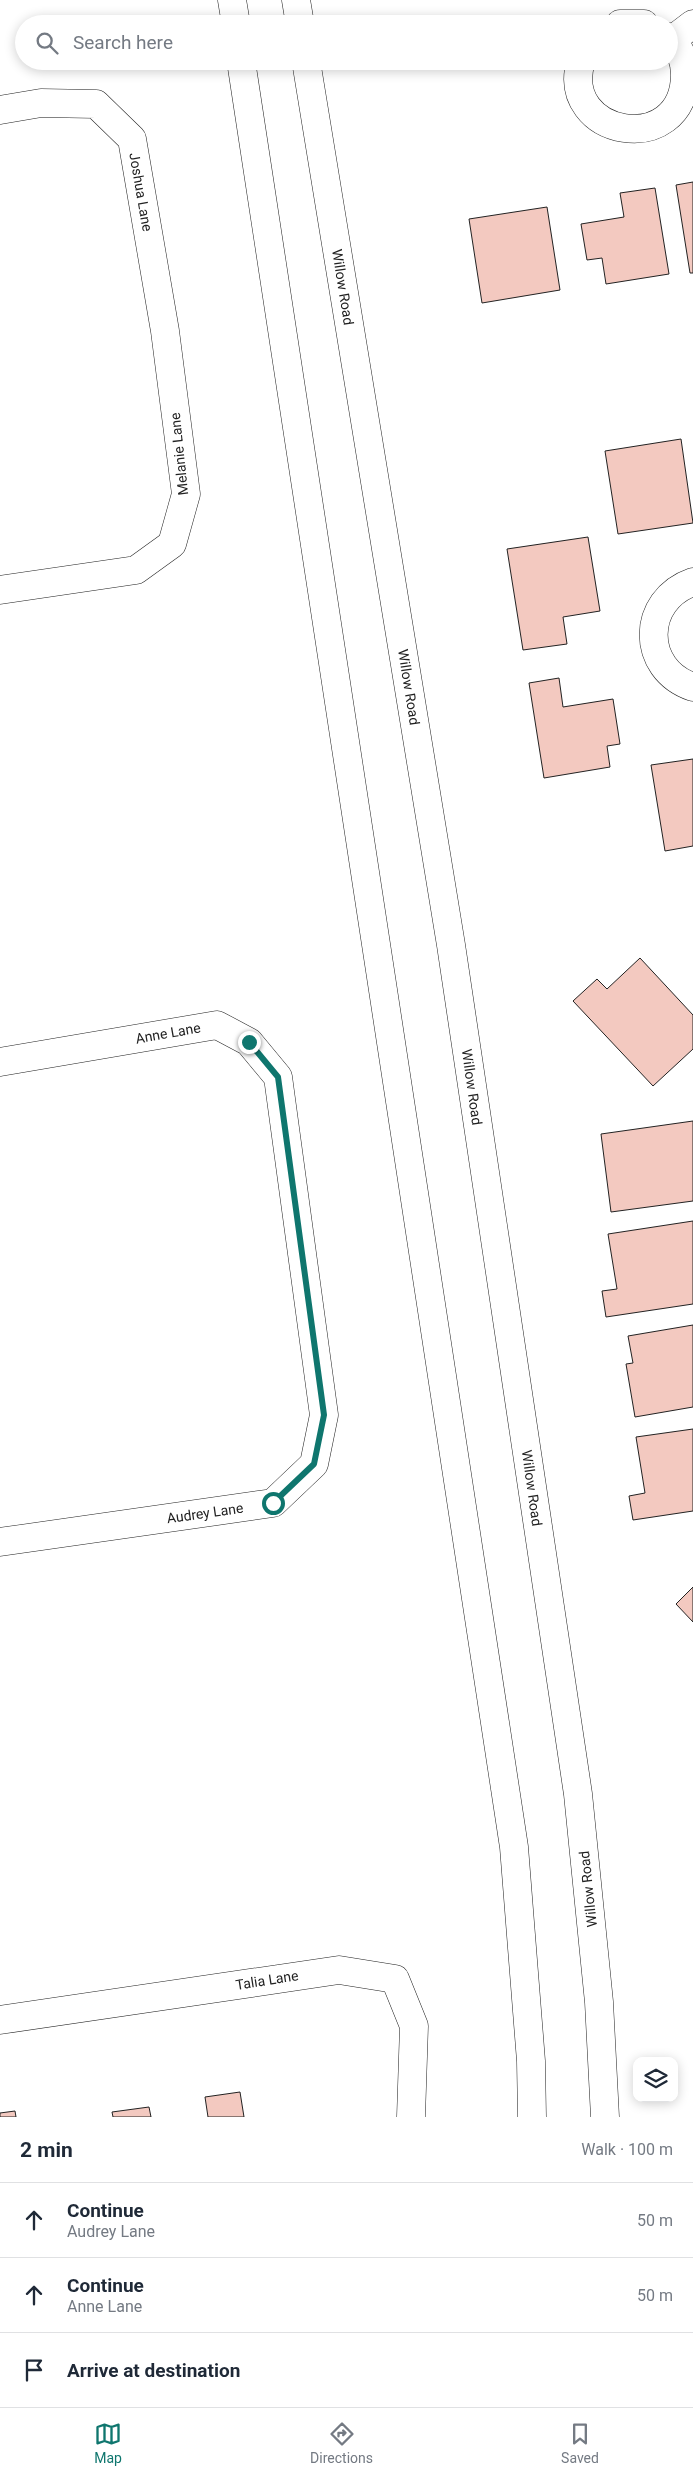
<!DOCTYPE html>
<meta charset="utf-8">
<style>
:root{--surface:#fff;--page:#f6f6f7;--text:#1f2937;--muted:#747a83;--line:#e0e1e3;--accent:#0f766e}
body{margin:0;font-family:Roboto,sans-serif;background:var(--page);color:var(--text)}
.controls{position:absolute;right:15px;bottom:15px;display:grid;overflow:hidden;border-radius:10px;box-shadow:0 2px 12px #0003}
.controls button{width:45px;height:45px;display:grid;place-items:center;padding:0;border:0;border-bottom:1px solid var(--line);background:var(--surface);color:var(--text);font:25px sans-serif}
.stop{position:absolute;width:15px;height:15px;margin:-11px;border:4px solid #0f766e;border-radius:50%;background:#fff}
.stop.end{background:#0f766e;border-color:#fff;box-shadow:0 1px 5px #0008}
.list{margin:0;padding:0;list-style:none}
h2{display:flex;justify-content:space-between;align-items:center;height:65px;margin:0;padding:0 20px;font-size:21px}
h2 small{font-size:16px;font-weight:400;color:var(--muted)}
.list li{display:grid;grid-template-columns:32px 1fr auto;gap:15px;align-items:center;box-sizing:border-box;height:75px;padding:0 20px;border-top:1px solid var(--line)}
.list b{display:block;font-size:19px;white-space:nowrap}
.list p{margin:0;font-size:16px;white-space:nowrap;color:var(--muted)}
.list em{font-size:16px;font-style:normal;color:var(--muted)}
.icon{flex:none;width:28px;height:28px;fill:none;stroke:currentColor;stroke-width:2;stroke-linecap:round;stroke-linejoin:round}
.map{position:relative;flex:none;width:693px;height:2117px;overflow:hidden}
.search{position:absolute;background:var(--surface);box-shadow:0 2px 12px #0003;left:15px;right:15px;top:15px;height:55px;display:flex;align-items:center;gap:12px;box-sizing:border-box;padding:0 18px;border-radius:28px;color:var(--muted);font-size:19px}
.sheet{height:290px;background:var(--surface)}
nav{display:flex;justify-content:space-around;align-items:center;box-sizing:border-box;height:70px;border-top:1px solid var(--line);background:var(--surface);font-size:14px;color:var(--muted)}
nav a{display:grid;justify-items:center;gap:2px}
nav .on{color:var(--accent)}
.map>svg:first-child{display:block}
.building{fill:#f3c9c0;stroke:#222}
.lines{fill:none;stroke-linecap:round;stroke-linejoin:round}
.minor-casing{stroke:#222;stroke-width:29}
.primary-casing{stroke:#222;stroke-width:29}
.minor{stroke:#fff;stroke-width:28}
.primary{stroke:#fff;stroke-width:28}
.route{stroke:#0f766e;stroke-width:6}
.labels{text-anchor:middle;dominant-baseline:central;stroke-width:4;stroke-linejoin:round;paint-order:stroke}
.street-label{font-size:14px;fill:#222;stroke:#fff}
</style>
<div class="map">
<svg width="693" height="2117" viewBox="0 0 693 2117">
<rect width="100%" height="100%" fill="#fff"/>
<!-- building -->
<g class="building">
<polygon points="693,182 693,273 690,273 676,185"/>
<polygon points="655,188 669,274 606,284 602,258 587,260 581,224 624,217 620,193"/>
<polygon points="547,207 560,290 482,303 469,219"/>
<polygon points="681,439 693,523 618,534 605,451"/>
<polygon points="588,537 600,611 563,617 567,644 523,650 507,549"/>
<polygon points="559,678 563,707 613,699 620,744 607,746 610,767 544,778 529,683"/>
<polygon points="693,759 693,846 665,851 651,765"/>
<polygon points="640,958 693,1015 693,1049 653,1086 573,1001 597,979 607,989"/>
<polygon points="693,1121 693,1201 611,1212 601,1134"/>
<polygon points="693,1221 693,1304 606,1317 602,1291 617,1289 608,1234"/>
<polygon points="693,1325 693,1407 635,1417 626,1364 633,1363 628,1336"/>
<polygon points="693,1429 693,1511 633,1520 629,1496 645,1493 636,1437"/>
<polygon points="693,1587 693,1622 676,1604"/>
<polygon points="240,2092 244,2117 208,2117 205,2097"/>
<polygon points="149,2107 151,2117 113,2117 112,2112"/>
<polygon points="15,2111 16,2117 0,2117 0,2113"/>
</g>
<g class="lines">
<!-- minor casing -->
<g class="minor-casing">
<g id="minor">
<polyline points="620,24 644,24"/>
<polyline points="672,40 693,24"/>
<path d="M581,61C558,137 684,159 685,75C685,62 680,46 669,37"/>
<polyline points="0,110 41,103 96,104 132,139 165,331 186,494 172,544 136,570 0,590"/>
<path d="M693,582C641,600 640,669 693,687"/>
<polyline points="0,1062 217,1025 249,1042 278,1077 324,1415 314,1464 273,1503 0,1542"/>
<polyline points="0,2020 339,1970 395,1979 414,2026 411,2117"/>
</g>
</g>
<!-- primary casing -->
<g class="primary-casing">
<g id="primary">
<polyline points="232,0 236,24"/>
<polyline points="296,0 300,24"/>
<polyline points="241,61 514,1847 531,2061 532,2117"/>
<polyline points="306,61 451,945 578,1794 599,2002 605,2117"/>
</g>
</g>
<!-- minor -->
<use href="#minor" class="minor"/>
<!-- primary -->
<use href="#primary" class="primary"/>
</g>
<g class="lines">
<!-- route -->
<polyline class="route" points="249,1042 278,1077 324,1415 314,1464 273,1503"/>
</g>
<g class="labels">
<!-- street labels -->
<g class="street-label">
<text transform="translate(141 192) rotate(80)">Joshua Lane</text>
<text transform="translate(343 287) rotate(81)">Willow Road</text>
<text transform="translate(179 454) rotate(-96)">Melanie Lane</text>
<text transform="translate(409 687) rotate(81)">Willow Road</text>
<text transform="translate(168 1033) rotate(-10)">Anne Lane</text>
<text transform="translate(472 1087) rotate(82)">Willow Road</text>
<text transform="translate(532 1488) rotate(82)">Willow Road</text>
<text transform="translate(205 1513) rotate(-8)">Audrey Lane</text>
<text transform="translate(588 1889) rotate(-96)">Willow Road</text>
<text transform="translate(267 1980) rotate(-9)">Talia Lane</text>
</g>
</g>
</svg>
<div class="controls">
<button><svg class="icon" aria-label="layers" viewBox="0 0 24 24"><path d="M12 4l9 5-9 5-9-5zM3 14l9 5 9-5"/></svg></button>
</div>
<div class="stop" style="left:273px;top:1503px"></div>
<div class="stop end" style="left:249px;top:1042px"></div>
<div class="search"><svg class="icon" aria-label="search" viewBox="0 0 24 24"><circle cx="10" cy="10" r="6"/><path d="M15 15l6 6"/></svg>Search here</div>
</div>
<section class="sheet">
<h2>2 min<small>Walk · 100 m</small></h2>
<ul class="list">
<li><svg class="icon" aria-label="ahead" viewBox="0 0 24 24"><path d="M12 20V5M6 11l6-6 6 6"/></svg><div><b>Continue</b><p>Audrey Lane</p></div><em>50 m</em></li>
<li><svg class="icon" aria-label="ahead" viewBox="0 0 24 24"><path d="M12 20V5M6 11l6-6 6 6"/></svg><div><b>Continue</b><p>Anne Lane</p></div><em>50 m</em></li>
<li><svg class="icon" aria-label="arrive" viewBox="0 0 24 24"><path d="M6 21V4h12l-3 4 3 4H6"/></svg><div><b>Arrive at destination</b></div></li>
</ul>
</section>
<nav>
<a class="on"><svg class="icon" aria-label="map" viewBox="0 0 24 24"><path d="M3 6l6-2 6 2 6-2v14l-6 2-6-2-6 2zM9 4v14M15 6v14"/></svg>Map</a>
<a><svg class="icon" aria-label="directions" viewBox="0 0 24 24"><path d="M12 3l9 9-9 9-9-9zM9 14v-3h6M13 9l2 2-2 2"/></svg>Directions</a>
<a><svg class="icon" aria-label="saved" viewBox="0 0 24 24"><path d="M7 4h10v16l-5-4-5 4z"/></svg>Saved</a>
</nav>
